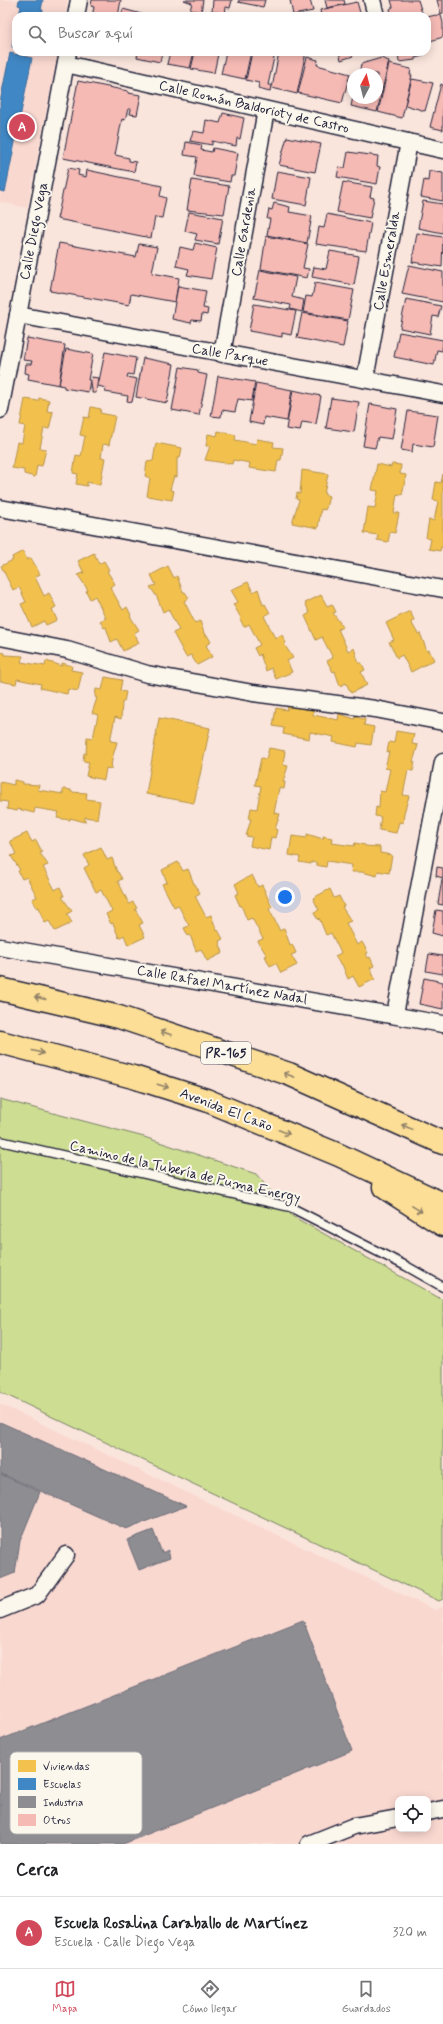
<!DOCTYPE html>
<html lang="es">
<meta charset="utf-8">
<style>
:root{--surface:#fff;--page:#f2f2f2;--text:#202124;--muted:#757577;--line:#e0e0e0;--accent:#d1495b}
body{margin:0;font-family:Mynerve,sans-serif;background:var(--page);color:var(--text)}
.controls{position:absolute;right:12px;bottom:12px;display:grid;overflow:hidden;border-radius:8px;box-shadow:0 2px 10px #0003}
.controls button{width:36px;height:36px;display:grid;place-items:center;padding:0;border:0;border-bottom:1px solid var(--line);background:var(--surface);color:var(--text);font:20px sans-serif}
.compass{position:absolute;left:347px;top:68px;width:36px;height:36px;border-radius:50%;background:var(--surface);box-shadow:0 2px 10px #0003;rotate:7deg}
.you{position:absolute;left:285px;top:897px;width:14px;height:14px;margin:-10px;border:3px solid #fff;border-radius:50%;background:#1a73e8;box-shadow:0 0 0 6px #1a73e833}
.badge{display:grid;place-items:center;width:26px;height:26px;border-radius:50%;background:var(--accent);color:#fff;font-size:13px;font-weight:700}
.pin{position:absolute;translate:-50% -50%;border:2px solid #fff;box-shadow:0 1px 4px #0006}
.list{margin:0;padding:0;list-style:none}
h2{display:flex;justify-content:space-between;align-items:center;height:52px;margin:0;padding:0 16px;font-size:17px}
h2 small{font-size:13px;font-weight:400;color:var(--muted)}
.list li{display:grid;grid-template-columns:26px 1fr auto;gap:12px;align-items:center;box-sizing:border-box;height:72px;padding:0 16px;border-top:1px solid var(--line)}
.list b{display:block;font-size:15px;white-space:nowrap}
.list p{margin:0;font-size:13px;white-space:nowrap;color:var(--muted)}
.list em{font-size:13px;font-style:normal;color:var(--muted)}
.icon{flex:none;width:22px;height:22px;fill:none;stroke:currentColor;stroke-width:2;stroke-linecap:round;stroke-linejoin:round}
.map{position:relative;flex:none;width:443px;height:1844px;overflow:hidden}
.search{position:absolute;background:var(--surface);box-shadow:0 2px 10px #0003;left:12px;right:12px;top:12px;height:44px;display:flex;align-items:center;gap:10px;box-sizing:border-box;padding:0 14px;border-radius:12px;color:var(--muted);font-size:15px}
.sheet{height:124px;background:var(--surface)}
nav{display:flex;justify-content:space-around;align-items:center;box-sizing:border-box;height:56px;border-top:1px solid var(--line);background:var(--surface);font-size:11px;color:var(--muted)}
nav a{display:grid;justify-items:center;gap:2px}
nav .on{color:var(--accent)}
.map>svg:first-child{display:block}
.built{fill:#f9d8d0;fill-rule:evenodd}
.green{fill:#cdde92;stroke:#788066}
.homes{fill:#f2c14e;stroke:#b49148}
.schools{fill:#3f88c5;stroke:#36699c}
.industry{fill:#8d8d92;stroke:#6d6d78}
.building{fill:#f6bab5;stroke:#22223b}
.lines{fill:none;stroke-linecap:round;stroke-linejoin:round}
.service-casing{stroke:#22223b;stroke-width:11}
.minor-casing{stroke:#22223b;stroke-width:19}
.motorway-casing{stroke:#22223b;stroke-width:25}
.service{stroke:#fbf7ec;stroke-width:8}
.minor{stroke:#fbf7ec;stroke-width:16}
.motorway{stroke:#fcde96;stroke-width:22}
.oneway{stroke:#8f8068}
.labels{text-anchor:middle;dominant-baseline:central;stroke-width:4;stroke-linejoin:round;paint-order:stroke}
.shield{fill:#fbf7ec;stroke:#636270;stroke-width:1}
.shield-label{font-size:13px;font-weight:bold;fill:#22223b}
.street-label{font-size:14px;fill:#22223b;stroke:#fbf7ec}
.key{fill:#fbf7ec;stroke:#bab7b7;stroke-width:1}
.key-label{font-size:11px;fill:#22223b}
</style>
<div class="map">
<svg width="443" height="1844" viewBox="0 0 443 1844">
<rect width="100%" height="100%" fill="#fae5dc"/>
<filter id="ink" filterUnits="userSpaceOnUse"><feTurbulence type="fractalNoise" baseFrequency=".025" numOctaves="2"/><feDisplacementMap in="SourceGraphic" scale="8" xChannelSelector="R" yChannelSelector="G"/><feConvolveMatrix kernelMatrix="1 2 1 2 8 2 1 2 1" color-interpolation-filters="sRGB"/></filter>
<g filter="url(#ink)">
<!-- built -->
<g class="built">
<polygon points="0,0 68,0 65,16 16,16 16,52 58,52 27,208 0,202"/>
<path d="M0,1404L435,1610L443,1607V1844H0ZM398,1799H428V1829H398Z"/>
</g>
<!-- green -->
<polygon class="green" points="0,1099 144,1137 256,1174 292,1216 443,1300 443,1599 439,1601 0,1392"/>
<!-- homes -->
<g class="homes">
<polygon points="39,398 49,400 47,411 53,412 49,429 44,428 40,448 46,449 42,466 37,465 35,477 24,474 24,470 12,468 17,442 22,443 25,426 20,425 25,399 38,401"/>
<polygon points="91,407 101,409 100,413 115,416 109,445 103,444 101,458 105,458 100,485 87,482 87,486 76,484 78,474 73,473 76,455 81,456 85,436 80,435 84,417 89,418"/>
<polygon points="218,431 236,435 235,440 256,444 257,439 274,442 273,447 283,448 281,460 278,460 276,472 249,468 250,463 233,460 232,464 205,460 210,446 206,446 208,434 217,436"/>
<polygon points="156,443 182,448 180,458 177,458 177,477 174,476 171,486 170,490 174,491 172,500 147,496 150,478 145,476 147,462 153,461"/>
<polygon points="377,464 391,467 392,464 401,465 400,474 406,475 402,495 397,494 394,513 399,513 395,533 390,532 388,542 377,540 378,535 364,533 368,507 375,508 378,491 372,490"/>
<polygon points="302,470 328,474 324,494 329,496 326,508 325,510 321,509 318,528 292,523 299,500 296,499 297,493 300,494"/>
<polygon points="443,474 443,548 441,547 440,551 429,549 431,539 426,538 429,519 434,521 438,501 433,500 436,482 441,483"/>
<polygon points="23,551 27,560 31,558 40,574 35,577 44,596 49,593 56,607 52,609 57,620 46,625 44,621 32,627 21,604 26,602 19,587 13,590 1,566 13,560 12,557"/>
<polygon points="94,553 99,564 104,561 109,570 107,571 115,584 110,587 123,610 127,607 131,615 130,616 139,630 134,633 139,643 123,651 117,639 111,642 106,627 104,628 100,621 106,618 95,596 90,599 86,591 88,590 78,575 84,573 78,561"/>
<polygon points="168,566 174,578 177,576 183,592 185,592 189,598 184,601 195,623 200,621 205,636 207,635 211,642 206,645 212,657 197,665 191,655 186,657 173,633 179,630 168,609 163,612 157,597 150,587 156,585 151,575"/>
<polygon points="248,582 253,592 258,589 263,605 265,604 270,613 264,616 275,638 282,635 286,643 284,644 293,658 287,661 292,672 276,679 271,668 266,671 260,654 258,656 254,648 260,645 249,624 244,627 240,619 241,618 233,604 238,602 231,590"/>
<polygon points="321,595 327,606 332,604 336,612 333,613 343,627 338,629 348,651 354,648 359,664 361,662 365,670 361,672 367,685 351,693 346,683 340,686 335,671 333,672 327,661 333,658 322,637 316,640 305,616 310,613 305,603"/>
<polygon points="410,611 414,620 411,622 418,634 420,633 427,651 429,650 434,660 411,672 402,655 397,658 389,642 394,640 386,623"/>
<polygon points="0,652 5,653 5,655 23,656 21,662 45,666 46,661 62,666 62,663 72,666 71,670 82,672 78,691 68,689 67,694 40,688 41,684 17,679 16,684 0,681"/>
<polygon points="105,677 122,680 120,691 126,692 124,702 122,702 121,719 115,717 110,741 117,742 112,759 111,769 106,768 104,780 86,776 89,762 83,761 84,753 86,754 87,737 93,738 98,715 92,713 97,698 95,697 96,689 102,690"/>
<polygon points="288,705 314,710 313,715 338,720 339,714 355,719 355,717 365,719 364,725 374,727 371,745 358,743 357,747 333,742 334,737 310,732 309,739 283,734 284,728 273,726 276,708 287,710"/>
<polygon points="159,718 210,728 194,803 146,794"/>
<polygon points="396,731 414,734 412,744 418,745 413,762 415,762 413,771 408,770 403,795 409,796 404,813 403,823 399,822 396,833 379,830 381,817 375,816 376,807 379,808 380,791 385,792 390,769 385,768 389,752 387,752 389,742 394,743"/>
<polygon points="269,748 285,751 283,765 288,766 283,782 285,782 284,789 279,788 274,813 280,814 275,829 277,830 275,838 271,837 269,850 250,846 252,837 246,836 251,819 249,819 251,808 257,809 261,786 255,785 261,758 266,759"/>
<polygon points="14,780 23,782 23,784 39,785 38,790 63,794 63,789 71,790 71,792 87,793 86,799 100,801 97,819 85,817 85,822 70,818 70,820 57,818 59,812 35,808 34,813 18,809 17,811 7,809 8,802 0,801 0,782 14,785"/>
<polygon points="27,833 32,842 36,840 42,852 40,853 48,865 43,867 55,890 60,887 64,896 62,897 72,911 67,914 72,923 55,931 49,921 45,923 39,907 37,908 32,899 37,897 27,877 22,879 18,871 20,870 11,856 16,854 10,841"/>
<polygon points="307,834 323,839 323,836 332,838 331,843 354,846 355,843 365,845 365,846 380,847 380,853 392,855 389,873 378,871 377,876 362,872 351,872 352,865 327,861 326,867 316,865 317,863 311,862 311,864 299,862 300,857 289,855 292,836 307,838"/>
<polygon points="101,847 107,860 112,858 117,872 118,872 122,879 118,881 129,904 133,902 137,908 135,909 143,923 139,925 145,937 128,945 124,935 119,938 113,923 111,924 106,914 112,911 101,890 96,892 84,868 89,865 84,855"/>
<polygon points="178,862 183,871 188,869 194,884 195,884 200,893 195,896 206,917 211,915 217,931 218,930 223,939 219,941 223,953 207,961 201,949 196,951 190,935 188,936 184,928 189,926 178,905 174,907 162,884 167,882 162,870"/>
<polygon points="252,875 258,887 262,885 272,907 269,909 280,931 284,928 290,945 292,944 296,953 291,955 297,965 281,973 276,963 270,966 265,956 267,956 258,941 263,939 252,918 247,920 241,905 240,906 235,895 239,893 235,884"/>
<polygon points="330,889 334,898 339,896 344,906 342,907 351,921 346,923 357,945 362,942 368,953 366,954 368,958 370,957 374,966 370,968 375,979 359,987 353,976 348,979 342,964 340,964 335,956 341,953 331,933 326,935 319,918 318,920 314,912 319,910 313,898"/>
</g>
<!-- schools -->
<g class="schools">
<polygon points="19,0 43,0 41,10 43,10 42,16 19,16 21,6 18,5"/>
<polygon points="15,29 16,29 16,48 12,47"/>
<polygon points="10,53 32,58 5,192 0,191 0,102"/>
</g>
<!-- industry -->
<g class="industry">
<polygon points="0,1422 186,1506 126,1529 0,1473"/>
<polygon points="0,1474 40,1492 20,1541 15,1573 0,1579"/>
<polygon points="153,1530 162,1553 168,1550 170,1558 139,1570 127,1540"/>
<polygon points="303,1620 352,1751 123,1844 0,1844 0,1740"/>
</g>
<!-- building -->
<g class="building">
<polygon points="92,0 121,0 118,16 92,16 94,7 91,6"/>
<polygon points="184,0 203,0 201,12 190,10 192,3"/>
<polygon points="213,0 232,0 230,8 226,7 225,14 212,11"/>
<polygon points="239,0 265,0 263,7 238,2"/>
<polygon points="290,0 310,0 313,11 293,15"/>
<polygon points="325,0 344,0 345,4 327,8"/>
<polygon points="391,0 418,0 423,16 392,16 390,9 393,7"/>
<polygon points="437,0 443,0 443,13 441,14"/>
<polygon points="357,2 361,16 321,16 320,10"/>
<polygon points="123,9 145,15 145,16 121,16"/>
<polygon points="436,15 437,16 441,15 443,23 443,37 427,42 427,17"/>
<polygon points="138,52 162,52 160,62 137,57"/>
<polygon points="170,52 194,52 190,68 167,64"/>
<polygon points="195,52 220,52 220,54 218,54 214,73 191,69"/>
<polygon points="226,52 251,52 245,79 221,74"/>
<polygon points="252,52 275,53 268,85 271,85 270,92 258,89 259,83 246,80"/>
<polygon points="279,52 306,52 297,94 272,88"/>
<polygon points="339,52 352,52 353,56 341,60"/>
<polygon points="398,52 421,52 423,56 415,58 415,60 399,62"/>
<polygon points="307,57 318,60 317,65 350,74 342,103 298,93"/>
<polygon points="381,58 389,61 377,112 351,106 353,97 377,98 377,74 359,74 361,64"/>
<polygon points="389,64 411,69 410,75 412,75 402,118 378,112"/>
<polygon points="412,79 433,83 425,111 405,105"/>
<polygon points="78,81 128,91 128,93 141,95 137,115 130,114 131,109 128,109 125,120 122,119 115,155 129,158 129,161 136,162 134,172 63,158"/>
<polygon points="441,84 443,85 443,130 430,127"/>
<polygon points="223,113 244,118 240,139 237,138 236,146 212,141 212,145 190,141 193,131 204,133 206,120 220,123"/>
<polygon points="287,137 321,144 315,172 279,165"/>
<polygon points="186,142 202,145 201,150 212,152 213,148 238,153 234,176 231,176 230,182 194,176 197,157 184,155"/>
<polygon points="348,152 378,156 377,166 380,167 377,184 337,177 339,167 345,168"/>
<polygon points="68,168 79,170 78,175 86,177 87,170 162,186 160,196 166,198 162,218 155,217 151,238 57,219"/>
<polygon points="277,171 311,177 306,205 272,199"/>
<polygon points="429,171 443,173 443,201 421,197 424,180 428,181"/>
<polygon points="192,180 229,186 224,214 187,210"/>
<polygon points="343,182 372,187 370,197 374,198 370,218 337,212"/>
<polygon points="423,201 443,204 443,233 418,228"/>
<polygon points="274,203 290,207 289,212 312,216 307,243 267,235 270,219 267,219 269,209 272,210"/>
<polygon points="189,212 223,218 218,244 195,240 197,234 185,231"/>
<polygon points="327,214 371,223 366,251 316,244 319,227 324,228"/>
<polygon points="417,233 443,237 442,267 412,262"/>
<polygon points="266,236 308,244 303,268 309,269 307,278 261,269"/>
<polygon points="59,243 136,257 139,244 157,247 152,273 179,278 175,302 131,294 129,305 50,291"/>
<polygon points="195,243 217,248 211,279 187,275 189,269 176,266 180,247 193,250"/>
<polygon points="330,251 359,256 354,285 312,277 314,267 326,269"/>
<polygon points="409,265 443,272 443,302 402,294"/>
<polygon points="260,270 296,277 292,297 304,300 302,312 290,309 291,305 254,298"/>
<polygon points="315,283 354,290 348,320 303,312 306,296 312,297"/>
<polygon points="178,286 206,291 203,308 208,309 207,315 202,314 201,321 192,320 191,323 172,319"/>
<polygon points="406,299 441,306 438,317 433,316 430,334 400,328"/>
<polygon points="254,304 296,311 291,335 282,333 282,337 249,331"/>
<polygon points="302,313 348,321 343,347 297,338"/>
<polygon points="399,332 443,340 442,351 437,350 434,365 394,357"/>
<polygon points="27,338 65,345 59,385 28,379 29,374 25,373 26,364 31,364 32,361 23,360"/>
<polygon points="66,349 93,354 88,380 90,380 88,392 64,388 64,386 59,385"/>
<polygon points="105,352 136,358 133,375 128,374 127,377 137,379 132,402 127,401 128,396 105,392 106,388 98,386"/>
<polygon points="143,358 174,364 167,403 136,397"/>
<polygon points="180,367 198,370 198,373 207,375 199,415 172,410"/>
<polygon points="218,376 255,382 252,401 238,399 235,412 222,410 221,417 211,416"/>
<polygon points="92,377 98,378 96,393 92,393 92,388 90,388"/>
<polygon points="256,383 292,390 287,421 264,417 263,425 249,422"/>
<polygon points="293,390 321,396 316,424 302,422 300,431 286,429"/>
<polygon points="331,398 359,402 354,432 326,428"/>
<polygon points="370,404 397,409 392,439 378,437 375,448 363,446"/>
<polygon points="408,411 438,415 433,447 413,444 412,452 401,450"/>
<polygon points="437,867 443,868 443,878 436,876"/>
<polygon points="442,879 443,879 443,905 438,904"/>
<polygon points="436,910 443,911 443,936 432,933"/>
<polygon points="429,954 443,956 443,974 426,971"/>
<polygon points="424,978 443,982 443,1009 419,1004"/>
</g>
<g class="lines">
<!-- service casing -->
<g class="service-casing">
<polyline id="service" points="0,1141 290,1207 406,1266 443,1287"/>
</g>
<!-- minor casing -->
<g class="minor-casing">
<g id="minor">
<polyline points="372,0 376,16"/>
<polyline points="76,16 79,0"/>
<polyline points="66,64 443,150"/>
<polyline points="18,315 443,394"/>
<polyline points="222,354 266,110"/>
<polyline points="365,379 409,142"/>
<polyline points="0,410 68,52"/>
<polyline points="0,508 443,589"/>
<polyline points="0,637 67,650 147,674 253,693 375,709 443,722"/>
<polyline points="0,947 443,1024"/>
<polyline points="395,1014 443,762"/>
<polyline points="0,1610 37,1595 66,1555"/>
<polyline points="428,1812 443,1809"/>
<polyline points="309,1844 354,1826 398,1818"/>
</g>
</g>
<!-- motorway casing -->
<g class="motorway-casing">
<g id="motorway">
<polyline points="0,989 119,1017 289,1074 443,1143"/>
<polyline points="0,1042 133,1077 206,1100 339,1155 443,1204"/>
<polyline points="384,1187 443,1225"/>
</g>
</g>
<!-- service -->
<use href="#service" class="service"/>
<!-- minor -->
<use href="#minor" class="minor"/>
<!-- motorway -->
<use href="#motorway" class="motorway"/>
</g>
<!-- one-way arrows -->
<defs><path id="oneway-shaft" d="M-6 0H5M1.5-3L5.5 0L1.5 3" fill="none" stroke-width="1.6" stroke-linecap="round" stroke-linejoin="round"/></defs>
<g class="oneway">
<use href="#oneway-shaft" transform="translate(40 998) rotate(-167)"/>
<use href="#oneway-shaft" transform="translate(166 1033) rotate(-161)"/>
<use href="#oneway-shaft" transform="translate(38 1052) rotate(15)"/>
<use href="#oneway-shaft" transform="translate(289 1075) rotate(-159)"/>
<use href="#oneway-shaft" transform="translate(163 1086) rotate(17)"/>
<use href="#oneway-shaft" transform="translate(407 1127) rotate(-156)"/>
<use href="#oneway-shaft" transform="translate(284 1132) rotate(22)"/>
<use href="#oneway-shaft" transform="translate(417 1209) rotate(31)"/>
</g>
</g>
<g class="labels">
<!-- shield labels -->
<rect class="shield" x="201" y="1042" width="50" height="22" rx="3"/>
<g class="shield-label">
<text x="226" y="1053">PR-165</text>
</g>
<!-- street labels -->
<g class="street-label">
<text transform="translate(254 107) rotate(13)">Calle Román Baldorioty de Castro</text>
<text transform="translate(34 231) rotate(-79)">Calle Diego Vega</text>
<text transform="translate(244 232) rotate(-80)">Calle Gardenia</text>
<text transform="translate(387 261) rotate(-80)">Calle Esmeralda</text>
<text transform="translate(230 355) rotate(10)">Calle Parque</text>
<text transform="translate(222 985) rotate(10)">Calle Rafael Martínez Nadal</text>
<text transform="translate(226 1110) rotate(21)">Avenida El Caño</text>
<text transform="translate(185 1172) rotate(13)">Camino de la Tubería de Puma Energy</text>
</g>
</g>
<!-- legend -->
<rect x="10" y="1752" width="132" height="82" rx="6" class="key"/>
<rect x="18" y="1760" width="18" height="12" fill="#f2c14e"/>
<rect x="18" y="1778" width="18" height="12" fill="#3f88c5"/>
<rect x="18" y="1796" width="18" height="12" fill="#8d8d92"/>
<rect x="18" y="1814" width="18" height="12" fill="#f6bab5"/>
<g class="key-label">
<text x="43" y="1770">Viviendas</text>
<text x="43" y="1788">Escuelas</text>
<text x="43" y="1806">Industria</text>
<text x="43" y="1824">Otros</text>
</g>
</svg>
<div class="controls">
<button><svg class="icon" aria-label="locate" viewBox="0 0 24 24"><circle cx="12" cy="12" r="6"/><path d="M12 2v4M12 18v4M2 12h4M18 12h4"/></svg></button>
</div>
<svg class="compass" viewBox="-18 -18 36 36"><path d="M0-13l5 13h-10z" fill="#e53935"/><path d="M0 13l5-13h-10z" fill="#757577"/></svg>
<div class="you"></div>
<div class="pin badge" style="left:22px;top:127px">A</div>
<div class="search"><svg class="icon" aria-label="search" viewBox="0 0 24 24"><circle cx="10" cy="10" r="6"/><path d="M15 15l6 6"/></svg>Buscar aquí</div>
</div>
<section class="sheet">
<h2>Cerca<small></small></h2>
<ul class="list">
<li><span class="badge">A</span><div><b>Escuela Rosalina Caraballo de Martínez</b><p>Escuela · Calle Diego Vega</p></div><em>320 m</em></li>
</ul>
</section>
<nav>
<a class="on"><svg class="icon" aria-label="map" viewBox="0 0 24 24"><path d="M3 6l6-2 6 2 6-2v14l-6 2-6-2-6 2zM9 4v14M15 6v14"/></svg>Mapa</a>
<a><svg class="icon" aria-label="directions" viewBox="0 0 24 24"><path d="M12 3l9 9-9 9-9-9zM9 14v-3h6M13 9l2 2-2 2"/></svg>Cómo llegar</a>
<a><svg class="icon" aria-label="saved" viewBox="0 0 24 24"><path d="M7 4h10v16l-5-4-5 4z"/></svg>Guardados</a>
</nav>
